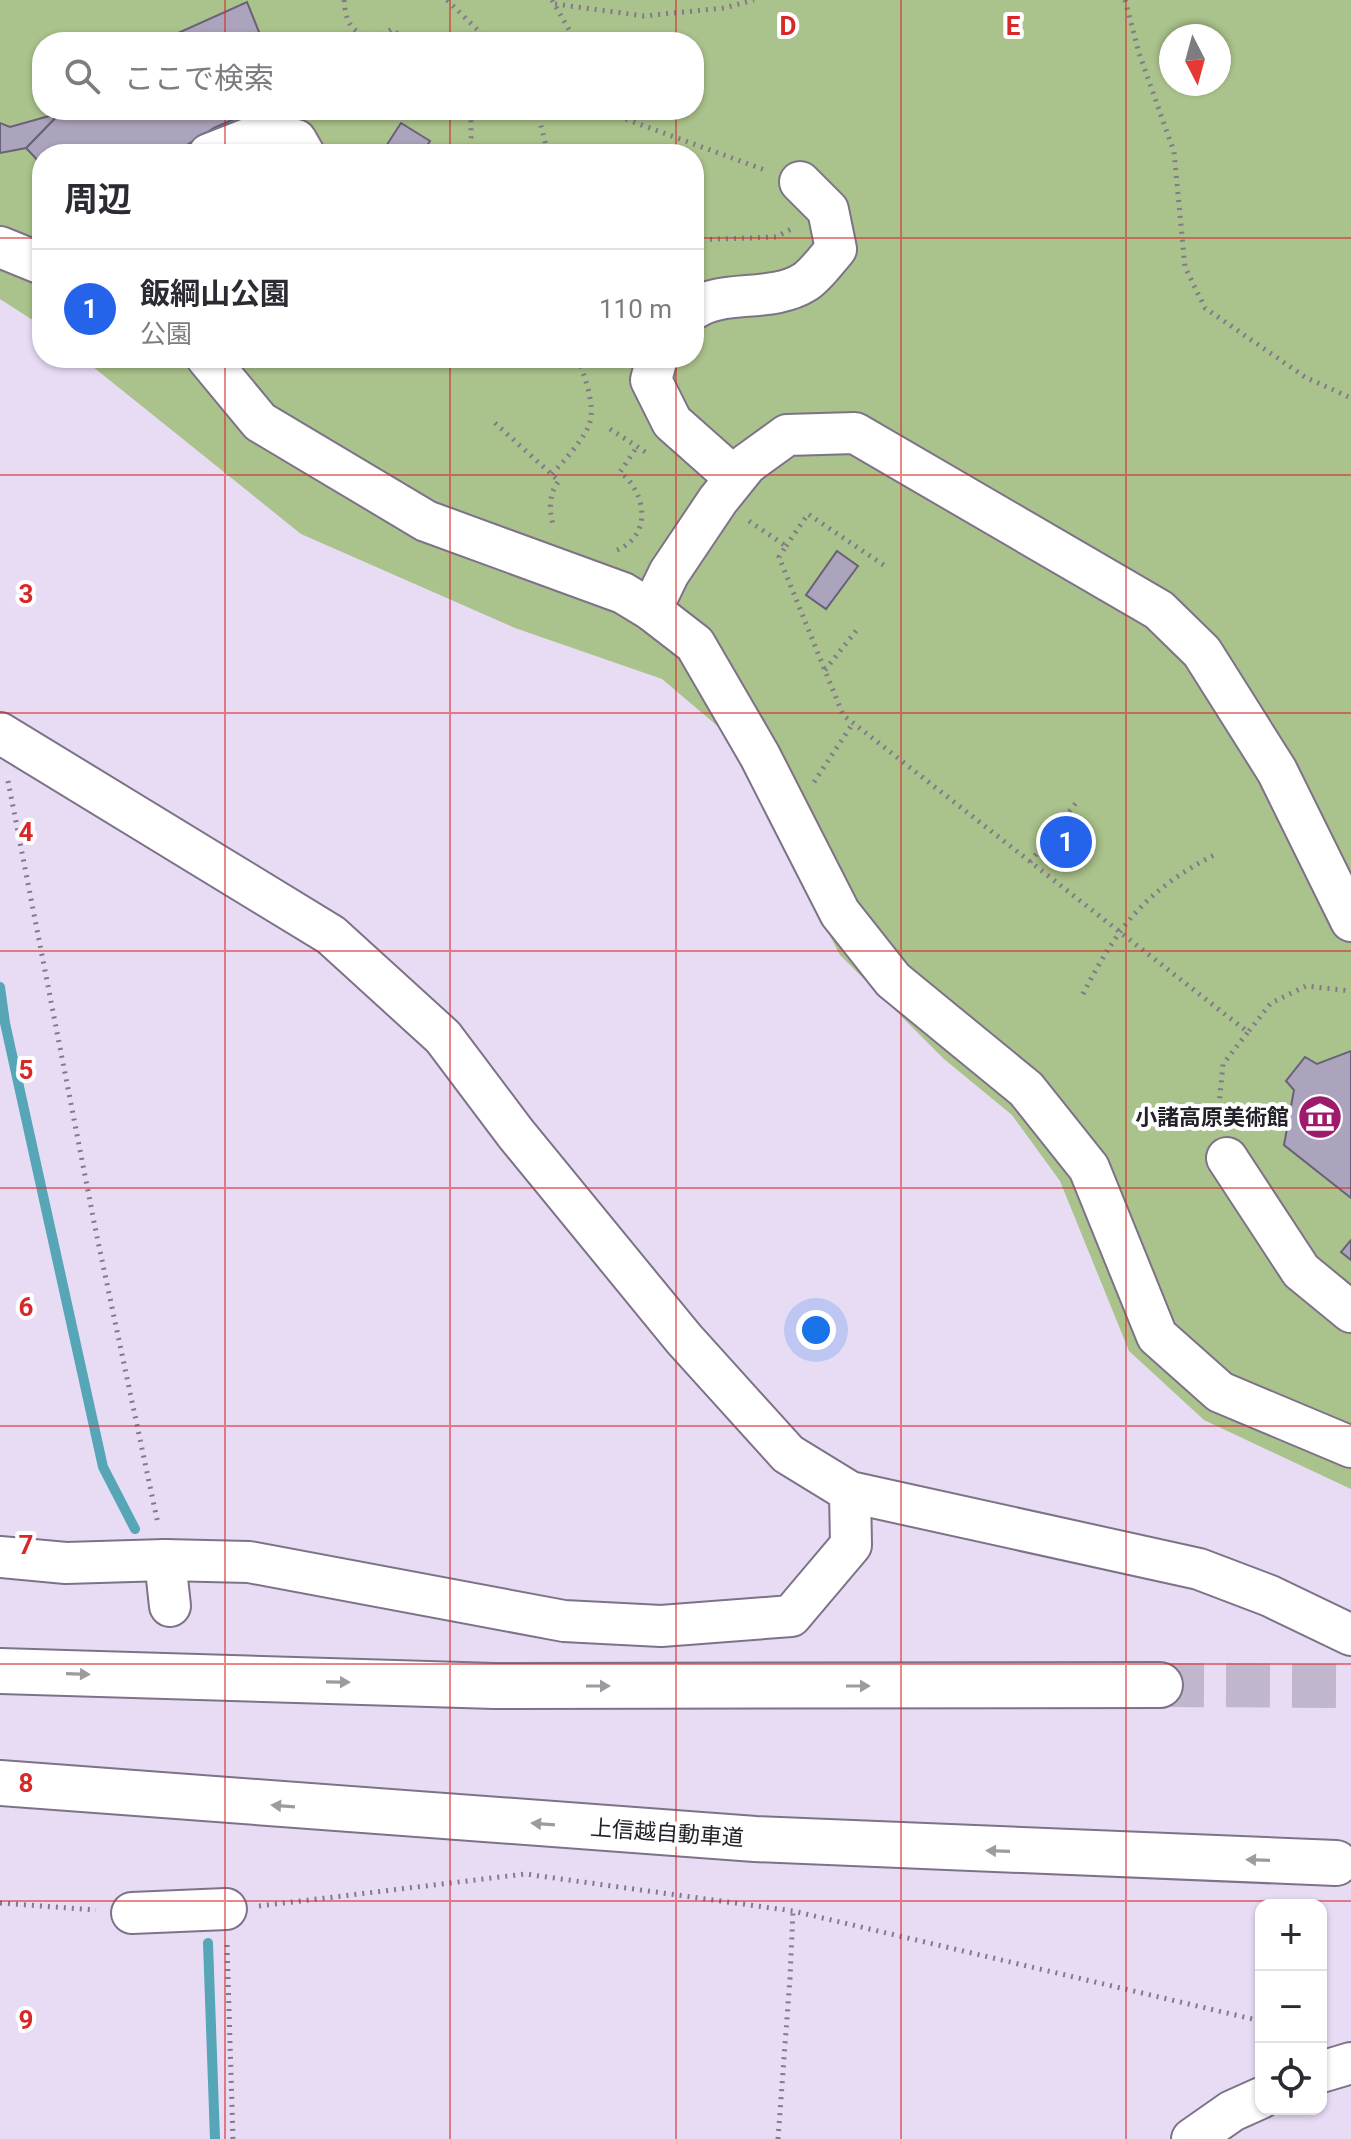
<!DOCTYPE html>
<html lang="ja">
<meta charset="utf-8">
<style>
:root{--surface:#fff;--page:#f7f7f7;--text:#2b2b33;--muted:#7c7c81;--line:#e1e1e2;--accent:#2563eb}
body{margin:0;font-family:Roboto,"Noto Sans JP",sans-serif;background:var(--page);color:var(--text)}
.controls{position:absolute;right:24px;bottom:24px;display:grid;overflow:hidden;border-radius:16px;box-shadow:0 2px 6px #0004}
.controls button{width:72px;height:72px;display:grid;place-items:center;padding:0;border:0;border-bottom:2px solid var(--line);background:var(--surface);color:var(--text);font:40px sans-serif}
.compass{position:absolute;left:1159px;top:24px;width:72px;height:72px;border-radius:50%;background:var(--surface);box-shadow:0 2px 6px #0004;rotate:174deg}
.you{position:absolute;left:816px;top:1330px;width:28px;height:28px;margin:-20px;border:6px solid #fff;border-radius:50%;background:#1a73e8;box-shadow:0 0 0 12px #1a73e833}
.badge{display:grid;place-items:center;width:52px;height:52px;border-radius:50%;background:var(--accent);color:#fff;font-size:26px;font-weight:700}
.pin{position:absolute;translate:-50% -50%;border:4px solid #fff;box-shadow:0 2px 8px #0006}
.list{margin:0;padding:0;list-style:none}
h2{display:flex;justify-content:space-between;align-items:center;height:104px;margin:0;padding:0 32px;font-size:34px}
h2 small{font-size:26px;font-weight:400;color:var(--muted)}
.list li{display:grid;grid-template-columns:52px 1fr auto;gap:24px;align-items:center;box-sizing:border-box;height:120px;padding:0 32px;border-top:2px solid var(--line)}
.list b{display:block;font-size:30px;white-space:nowrap}
.list p{margin:0;font-size:26px;white-space:nowrap;color:var(--muted)}
.list em{font-size:26px;font-style:normal;color:var(--muted)}
.icon{flex:none;width:44px;height:44px;fill:none;stroke:currentColor;stroke-width:2;stroke-linecap:round;stroke-linejoin:round}
.map{position:relative;flex:none;width:1351px;height:2139px;overflow:hidden}
.search{position:absolute;background:var(--surface);box-shadow:0 2px 6px #0004;left:32px;top:32px;width:672px;height:88px;display:flex;align-items:center;gap:20px;box-sizing:border-box;padding:0 28px;border-radius:32px;color:var(--muted);font-size:30px}
.panel{position:absolute;background:var(--surface);box-shadow:0 2px 6px #0004;left:32px;top:144px;width:672px;height:224px;border-radius:32px}
.map>svg:first-child{display:block}
.green{fill:#aac28b;fill-rule:evenodd}
.lines{fill:none;stroke-linecap:round;stroke-linejoin:round}
.stream{stroke:#56a6b7;stroke-width:10}
.building{fill:#aca4bc;stroke:#686177;stroke-width:2}
.highway-tunnel{stroke:#c1b7cc;stroke-width:44;stroke-dasharray:44 22;stroke-linecap:butt}
.minor-casing{stroke:#7d7288;stroke-width:44}
.highway-casing{stroke:#7d7288;stroke-width:48}
.path{stroke:#827a8b;stroke-width:5;stroke-dasharray:2 6;stroke-linecap:butt}
.minor{stroke:#fff;stroke-width:40}
.highway{stroke:#fff;stroke-width:44}
.oneway{fill:#9d9b9f}
.grid{fill:none;stroke:#d62828;stroke-width:2;stroke-opacity:0.55}
.labels{text-anchor:middle;dominant-baseline:central;stroke-width:8;stroke-linejoin:round;paint-order:stroke}
.poi-label{font-size:22px;font-weight:bold;fill:#25212a;stroke:#fff;text-anchor:end}
.street-label{font-size:22px;fill:#25212a;stroke:#fff}
.grid-label{font-size:26px;text-anchor:middle;font-weight:bold;fill:#d62828;stroke:#fff;stroke-width:8;stroke-linejoin:round;paint-order:stroke}
</style>
<div class="map">
<svg width="1351" height="2139" viewBox="0 0 1351 2139">
<rect width="100%" height="100%" fill="#e8dcf5"/>
<!-- green -->
<path class="green" d="M0,0H1351V1489L1204,1420L1129,1351L1060,1181L1012,1115L944,1059L840,955L721,729L662,679L515,628L301,534L82,358H694V154H42V326L0,299ZM1171,36H1219V84H1171ZM42,42H694V110H42Z"/>
<g class="lines">
<!-- stream -->
<g class="stream">
<polyline points="0,987 5,1023 103,1467 135,1529"/>
<polyline points="208,1943 215,2139"/>
</g>
</g>
<!-- building -->
<g class="building">
<polygon points="247,2 263,42 159,42 160,41"/>
<polygon points="63,110 255,110 214,128 174,154 42,154 42,165 26,148"/>
<polygon points="60,113 26,148 0,153 0,123 10,127"/>
<polygon points="401,123 430,141 422,154 381,154"/>
<polygon points="205,133 219,154 174,154"/>
<polygon points="837,551 858,566 826,609 806,595"/>
<polygon points="1351,1051 1351,1198 1284,1145 1294,1090 1286,1081 1305,1057 1317,1064"/>
<polygon points="1351,1240 1351,1260 1341,1252"/>
</g>
<g class="lines">
<!-- highway-tunnel -->
<polyline class="highway-tunnel" points="1160,1685 1351,1686"/>
<!-- minor casing -->
<g class="minor-casing">
<g id="minor">
<polyline points="209,154 260,134 296,140 304,154"/>
<polyline points="0,247 42,264"/>
<path d="M694,309C722,289 772,303 805,282C816,275 827,259 836,249L828,210L800,182"/>
<polyline points="207,358 260,422 426,521 623,593 651,610 695,644 760,756 840,913 893,980 1026,1089 1089,1168 1157,1336 1220,1392 1351,1447"/>
<polyline points="657,358 651,380 672,422 734,477"/>
<polyline points="651,610 669,573 718,500 747,464 787,435 855,433 1159,610 1202,652 1277,771 1351,921"/>
<polyline points="0,733 331,935 443,1037 516,1134 684,1339 788,1454 850,1492 1199,1569 1270,1596 1351,1635"/>
<polyline points="1227,1158 1301,1271 1351,1312"/>
<polyline points="0,1557 66,1563 165,1560 249,1562 564,1621 661,1626 791,1616 851,1545 850,1492"/>
<polyline points="165,1560 170,1606"/>
<polyline points="132,1913 226,1909"/>
<polyline points="1321,2072 1351,2063"/>
<polyline points="1192,2139 1232,2111 1261,2098"/>
</g>
</g>
<!-- highway casing -->
<g class="highway-casing">
<g id="highway">
<polyline points="0,1671 495,1686 1160,1685"/>
<polyline points="0,1783 755,1839 1336,1863"/>
</g>
</g>
<!-- path -->
<g class="path">
<path d="M344,0C346,24 351,31 374,40L392,29L408,42"/>
<polyline points="447,0 490,42"/>
<polyline points="552,0 576,42"/>
<polyline points="1125,0 1139,53 1174,152 1185,267 1205,308 1305,377 1351,398"/>
<polyline points="555,4 644,16 724,8 754,0"/>
<polyline points="537,110 548,154"/>
<polyline points="614,110 617,116 765,170"/>
<polyline points="468,154 471,138 471,110"/>
<polyline points="694,240 776,237 795,227"/>
<path d="M495,423L559,481C548,494 549,512 554,528"/>
<polyline points="610,429 647,453"/>
<path d="M552,474C563,462 586,437 590,422C595,403 584,375 578,358"/>
<polyline points="749,521 786,546 779,557 843,715 1222,1012 1248,1032 1271,1003 1306,986 1351,991"/>
<polyline points="786,546 808,514 885,566"/>
<path d="M617,550C653,535 646,492 620,472L637,447"/>
<polyline points="825,670 859,627"/>
<polyline points="8,781 96,1232 158,1524"/>
<polyline points="814,782 853,723"/>
<polyline points="1030,862 1079,799"/>
<path d="M1083,994C1119,924 1147,889 1218,853"/>
<polyline points="1222,1122 1219,1105 1223,1064 1248,1032"/>
<polyline points="0,1903 96,1910"/>
<polyline points="259,1906 525,1874 793,1911 1261,2021"/>
<polyline points="227,1945 233,2139"/>
<polyline points="778,2139 790,1978 793,1911"/>
</g>
<!-- minor -->
<use href="#minor" class="minor"/>
<!-- highway -->
<use href="#highway" class="highway"/>
</g>
<!-- one-way arrows -->
<defs><path id="oneway-solid" d="M-6-.8H1V-3.2L6.5 0L1 3.2V.8H-6Z" transform="scale(2)"/></defs>
<g class="oneway">
<use href="#oneway-solid" transform="translate(78 1674) rotate(2)"/>
<use href="#oneway-solid" transform="translate(338 1682) rotate(1)"/>
<use href="#oneway-solid" transform="translate(598 1686)"/>
<use href="#oneway-solid" transform="translate(858 1686)"/>
<use href="#oneway-solid" transform="translate(283 1806) rotate(-176)"/>
<use href="#oneway-solid" transform="translate(543 1824) rotate(-176)"/>
<use href="#oneway-solid" transform="translate(998 1851) rotate(-178)"/>
<use href="#oneway-solid" transform="translate(1258 1860) rotate(-178)"/>
</g>
<!-- grid -->
<path class="grid" d="M225,0V42M450,0V42M676,0V42M901,0V2139M1126,0V2139M225,110V154M450,110V154M676,110V154M0,238H42M694,238H1351M225,358V2139M450,358V2139M676,358V2139M0,475H1351M0,713H1351M0,951H1351M0,1188H1351M0,1426H1351M0,1664H1351M0,1901H1351"/>
<!-- icons -->
<defs>
<g id="museum-disc" transform="scale(2.3)"><circle r="9.5" fill="#9d1a6c" stroke="#fff"/><path d="M0-6L6-3V-2H-6V-3ZM-5-1h2V3h-2ZM-1-1h2V3h-2ZM3-1h2V3H3ZM-6 4H6V6H-6Z" fill="#fff"/></g>
</defs>
<g fill-rule="evenodd">
<use href="#museum-disc" x="1320" y="1117"/>
</g>
<g class="labels">
<!-- poi labels -->
<g class="poi-label">
<text x="1289" y="1117">小諸高原美術館</text>
</g>
<!-- street labels -->
<g class="street-label">
<text transform="translate(667 1833) rotate(4)">上信越自動車道</text>
</g>
</g>
<g class="grid-label">
<text x="788" y="35">D</text>
<text x="1013" y="35">E</text>
<text x="26" y="603">3</text>
<text x="26" y="841">4</text>
<text x="26" y="1079">5</text>
<text x="26" y="1316">6</text>
<text x="26" y="1554">7</text>
<text x="26" y="1792">8</text>
<text x="26" y="2029">9</text>
</g>
</svg>
<div class="controls">
<button>+</button>
<button>−</button>
<button><svg class="icon" aria-label="locate" viewBox="0 0 24 24"><circle cx="12" cy="12" r="6"/><path d="M12 2v4M12 18v4M2 12h4M18 12h4"/></svg></button>
</div>
<svg class="compass" viewBox="-18 -18 36 36"><path d="M0-13l5 13h-10z" fill="#e53935"/><path d="M0 13l5-13h-10z" fill="#7c7c81"/></svg>
<div class="you"></div>
<div class="pin badge" style="left:1066px;top:842px">1</div>
<div class="search"><svg class="icon" aria-label="search" viewBox="0 0 24 24"><circle cx="10" cy="10" r="6"/><path d="M15 15l6 6"/></svg>ここで検索</div>
<section class="panel">
<h2>周辺<small></small></h2>
<ul class="list">
<li><span class="badge">1</span><div><b>飯綱山公園</b><p>公園</p></div><em>110 m</em></li>
</ul>
</section>
</div>
